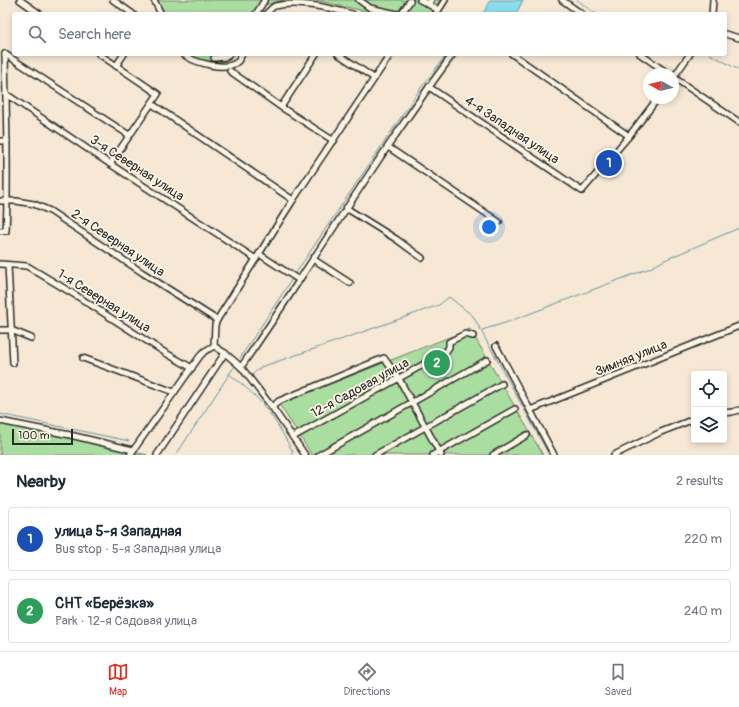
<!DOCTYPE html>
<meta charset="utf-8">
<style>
:root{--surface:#fff;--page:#f6f6f7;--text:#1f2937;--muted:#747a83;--line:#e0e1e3;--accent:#d93025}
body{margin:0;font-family:Pangolin,sans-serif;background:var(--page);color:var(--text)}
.controls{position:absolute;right:12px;bottom:12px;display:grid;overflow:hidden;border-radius:4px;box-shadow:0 2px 6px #0003}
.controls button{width:36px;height:36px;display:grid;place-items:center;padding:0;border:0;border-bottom:1px solid var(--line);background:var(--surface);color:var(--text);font:20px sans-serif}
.compass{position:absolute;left:643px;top:68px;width:36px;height:36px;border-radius:50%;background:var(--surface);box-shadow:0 2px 6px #0003;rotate:278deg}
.scale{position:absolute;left:12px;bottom:10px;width:61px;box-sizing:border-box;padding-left:4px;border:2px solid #2b2b2b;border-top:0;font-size:11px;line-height:14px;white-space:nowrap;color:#2b2b2b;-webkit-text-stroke:3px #fcf5e5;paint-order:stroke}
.you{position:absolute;left:489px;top:227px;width:14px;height:14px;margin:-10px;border:3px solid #fff;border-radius:50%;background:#1a73e8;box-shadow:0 0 0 6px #1a73e833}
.badge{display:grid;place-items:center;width:26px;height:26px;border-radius:50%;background:var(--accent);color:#fff;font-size:13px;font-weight:700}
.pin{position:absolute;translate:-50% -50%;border:2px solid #fff;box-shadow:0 1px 4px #0006}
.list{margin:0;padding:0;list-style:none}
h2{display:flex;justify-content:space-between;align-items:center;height:52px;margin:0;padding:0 16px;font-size:17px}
h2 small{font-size:13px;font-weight:400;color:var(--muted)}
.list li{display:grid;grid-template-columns:26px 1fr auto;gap:12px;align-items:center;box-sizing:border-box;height:64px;margin:0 8px 8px;padding:0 8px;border:1px solid var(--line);border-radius:4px}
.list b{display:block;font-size:15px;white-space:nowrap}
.list p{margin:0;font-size:13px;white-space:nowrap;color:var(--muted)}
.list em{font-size:13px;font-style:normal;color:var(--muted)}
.icon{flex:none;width:22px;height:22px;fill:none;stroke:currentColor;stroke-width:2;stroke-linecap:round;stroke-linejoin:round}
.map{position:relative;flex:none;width:739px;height:455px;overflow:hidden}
.search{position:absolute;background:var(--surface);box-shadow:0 2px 6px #0003;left:12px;right:12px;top:12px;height:44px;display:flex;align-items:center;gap:10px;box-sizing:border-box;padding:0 14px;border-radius:4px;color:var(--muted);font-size:15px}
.sheet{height:196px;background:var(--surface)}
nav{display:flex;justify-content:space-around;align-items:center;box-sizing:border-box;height:56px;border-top:1px solid var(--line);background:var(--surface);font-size:11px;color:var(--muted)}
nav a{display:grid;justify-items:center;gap:2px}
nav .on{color:var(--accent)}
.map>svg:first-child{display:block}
.green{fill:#aadea1;stroke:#6a8466}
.water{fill:#8cdbea;stroke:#65959e}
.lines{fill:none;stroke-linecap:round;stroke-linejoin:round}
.stream{stroke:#65959e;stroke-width:1}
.minor-casing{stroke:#2b2b2b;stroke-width:8}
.minor{stroke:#fcf5e5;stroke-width:5}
.labels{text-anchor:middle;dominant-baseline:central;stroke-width:3.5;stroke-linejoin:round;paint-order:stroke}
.street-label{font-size:13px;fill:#2b2b2b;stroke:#fcf5e5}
</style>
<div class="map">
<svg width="739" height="455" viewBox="0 0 739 455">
<rect width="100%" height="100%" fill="#f7e8d5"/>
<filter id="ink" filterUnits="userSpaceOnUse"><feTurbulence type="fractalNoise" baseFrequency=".025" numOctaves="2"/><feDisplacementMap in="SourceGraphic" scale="8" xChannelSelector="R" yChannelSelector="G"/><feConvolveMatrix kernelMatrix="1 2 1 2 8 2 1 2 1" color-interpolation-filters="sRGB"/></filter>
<g filter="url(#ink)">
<!-- green -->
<g class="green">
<polygon points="157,0 284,0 265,5 259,14 165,14"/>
<polygon points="315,0 440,0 431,14 377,14"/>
<polygon points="189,54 234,54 230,60 217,63 193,58"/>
<polygon points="470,329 543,455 312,455 279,404"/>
<polygon points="0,423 147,455 0,455"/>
</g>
<!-- water -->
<polygon class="water" points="490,0 523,0 516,14 483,14"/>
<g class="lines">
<!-- stream -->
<g class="stream">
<polyline points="577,0 596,14"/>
<polyline points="710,54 739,70"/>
<polyline points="295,274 420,89 447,54"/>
<polyline points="482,330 505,323 650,268 667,259 739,228"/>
<polyline points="240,358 292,279"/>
<path d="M229,374C242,384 257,396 266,409C277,422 285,438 293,452L291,455"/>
<polyline points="252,375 261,367 340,340 439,305 449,297 473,316 549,455"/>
<polyline points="0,414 129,441"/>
<polyline points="176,455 234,367"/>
</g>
<!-- minor casing -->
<g class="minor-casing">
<g id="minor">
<polyline points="20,0 40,14"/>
<polyline points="113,0 133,14"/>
<polyline points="154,0 161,14"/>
<polyline points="359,0 370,8 397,14"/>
<polyline points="420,0 428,4"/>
<polyline points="431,0 428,4 438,10"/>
<polyline points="562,0 582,14"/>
<polyline points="256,14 264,1"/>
<path d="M266,14C269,11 272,7 275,6C298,0 329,8 352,14"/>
<polyline points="401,14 410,1"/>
<polyline points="436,14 445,0"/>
<polyline points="712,14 713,0"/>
<polyline points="725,34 739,38"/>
<polyline points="5,54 129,135"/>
<polyline points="99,54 158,94 110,164"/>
<path d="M183,54C193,62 225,72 237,62C239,61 241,56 242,54"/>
<polyline points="338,54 374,78"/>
<polyline points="512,54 629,136"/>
<polyline points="640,54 669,74"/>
<polyline points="214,58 226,57 229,54"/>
<polyline points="116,66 124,54"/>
<polyline points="230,71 281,107 334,141"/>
<polyline points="673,77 739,122"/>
<polyline points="673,78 690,54"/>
<polyline points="429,87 582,191 629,136 658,98"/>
<polyline points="6,94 110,164 256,259"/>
<polyline points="152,104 293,200"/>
<polyline points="281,107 316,54"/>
<polyline points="0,141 7,141"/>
<polyline points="388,147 499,222"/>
<polyline points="0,201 16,201 34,204 50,211 143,273 217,320"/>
<polyline points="346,208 396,239 422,258"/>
<path d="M0,231H6C9,172 6,113 5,54"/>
<polyline points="259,254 299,280"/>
<polyline points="313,259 350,283"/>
<polyline points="0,264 27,266 77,296 164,352 192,368"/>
<polyline points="8,265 13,363"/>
<polyline points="0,330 11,330 31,338"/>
<polyline points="214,346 215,325 217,320 259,254 293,200 390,55"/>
<polyline points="214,346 225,353 241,367 272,407 305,455"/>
<polyline points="496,346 554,455"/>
<polyline points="83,358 174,392"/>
<path d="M241,367C261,338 281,309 300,279C350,203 399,127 453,54"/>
<polyline points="272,407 279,401 384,358 399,379 441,455"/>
<polyline points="530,410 739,326"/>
<polyline points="724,413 732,412 739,410"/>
<polyline points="0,421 70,435 133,450"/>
<polyline points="293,437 446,352 449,347 449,342 465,334 473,336"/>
<polyline points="130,455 200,356 205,351 214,346"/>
<polyline points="157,455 225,353"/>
<polyline points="319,455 487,360"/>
<polyline points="375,455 502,384"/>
<polyline points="433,455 515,409"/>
<polyline points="493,455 527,435"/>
<polyline points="614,455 661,432 694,419"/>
</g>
</g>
<!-- minor -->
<use href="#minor" class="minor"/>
</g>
</g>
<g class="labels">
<!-- street labels -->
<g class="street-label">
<text transform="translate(512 130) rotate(34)">4-я Западная улица</text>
<text transform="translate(137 168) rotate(33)">3-я Северная улица</text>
<text transform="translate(118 243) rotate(34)">2-я Северная улица</text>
<text transform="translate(104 301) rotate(32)">1-я Северная улица</text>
<text transform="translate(631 358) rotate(-22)">Зимняя улица</text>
<text transform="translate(360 388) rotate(-29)">12-я Садовая улица</text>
</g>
</g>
</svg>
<div class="controls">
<button><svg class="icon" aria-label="locate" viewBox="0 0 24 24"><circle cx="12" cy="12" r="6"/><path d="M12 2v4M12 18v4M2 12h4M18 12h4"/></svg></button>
<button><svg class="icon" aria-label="layers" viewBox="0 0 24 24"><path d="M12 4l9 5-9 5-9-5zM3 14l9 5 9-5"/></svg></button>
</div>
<svg class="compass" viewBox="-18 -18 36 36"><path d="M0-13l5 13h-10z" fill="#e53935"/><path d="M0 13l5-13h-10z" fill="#747a83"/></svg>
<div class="scale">100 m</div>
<div class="you"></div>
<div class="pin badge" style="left:609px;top:163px;background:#1a4fb4">1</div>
<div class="pin badge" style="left:437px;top:363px;background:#2e9e5b">2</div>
<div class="search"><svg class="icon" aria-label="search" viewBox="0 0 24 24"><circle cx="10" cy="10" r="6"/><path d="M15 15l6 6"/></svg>Search here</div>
</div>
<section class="sheet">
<h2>Nearby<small>2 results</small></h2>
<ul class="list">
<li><span class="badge" style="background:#1a4fb4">1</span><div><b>улица 5-я Западная</b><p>Bus stop · 5-я Западная улица</p></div><em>220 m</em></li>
<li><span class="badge" style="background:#2e9e5b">2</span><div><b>СНТ «Берёзка»</b><p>Park · 12-я Садовая улица</p></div><em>240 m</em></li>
</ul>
</section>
<nav>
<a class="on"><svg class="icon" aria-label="map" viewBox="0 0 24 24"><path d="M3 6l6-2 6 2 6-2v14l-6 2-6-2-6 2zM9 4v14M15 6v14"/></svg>Map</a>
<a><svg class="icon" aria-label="directions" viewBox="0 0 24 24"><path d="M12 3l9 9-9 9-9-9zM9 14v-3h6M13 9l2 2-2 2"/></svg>Directions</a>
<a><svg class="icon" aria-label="saved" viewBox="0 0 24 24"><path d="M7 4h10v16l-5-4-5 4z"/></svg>Saved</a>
</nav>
